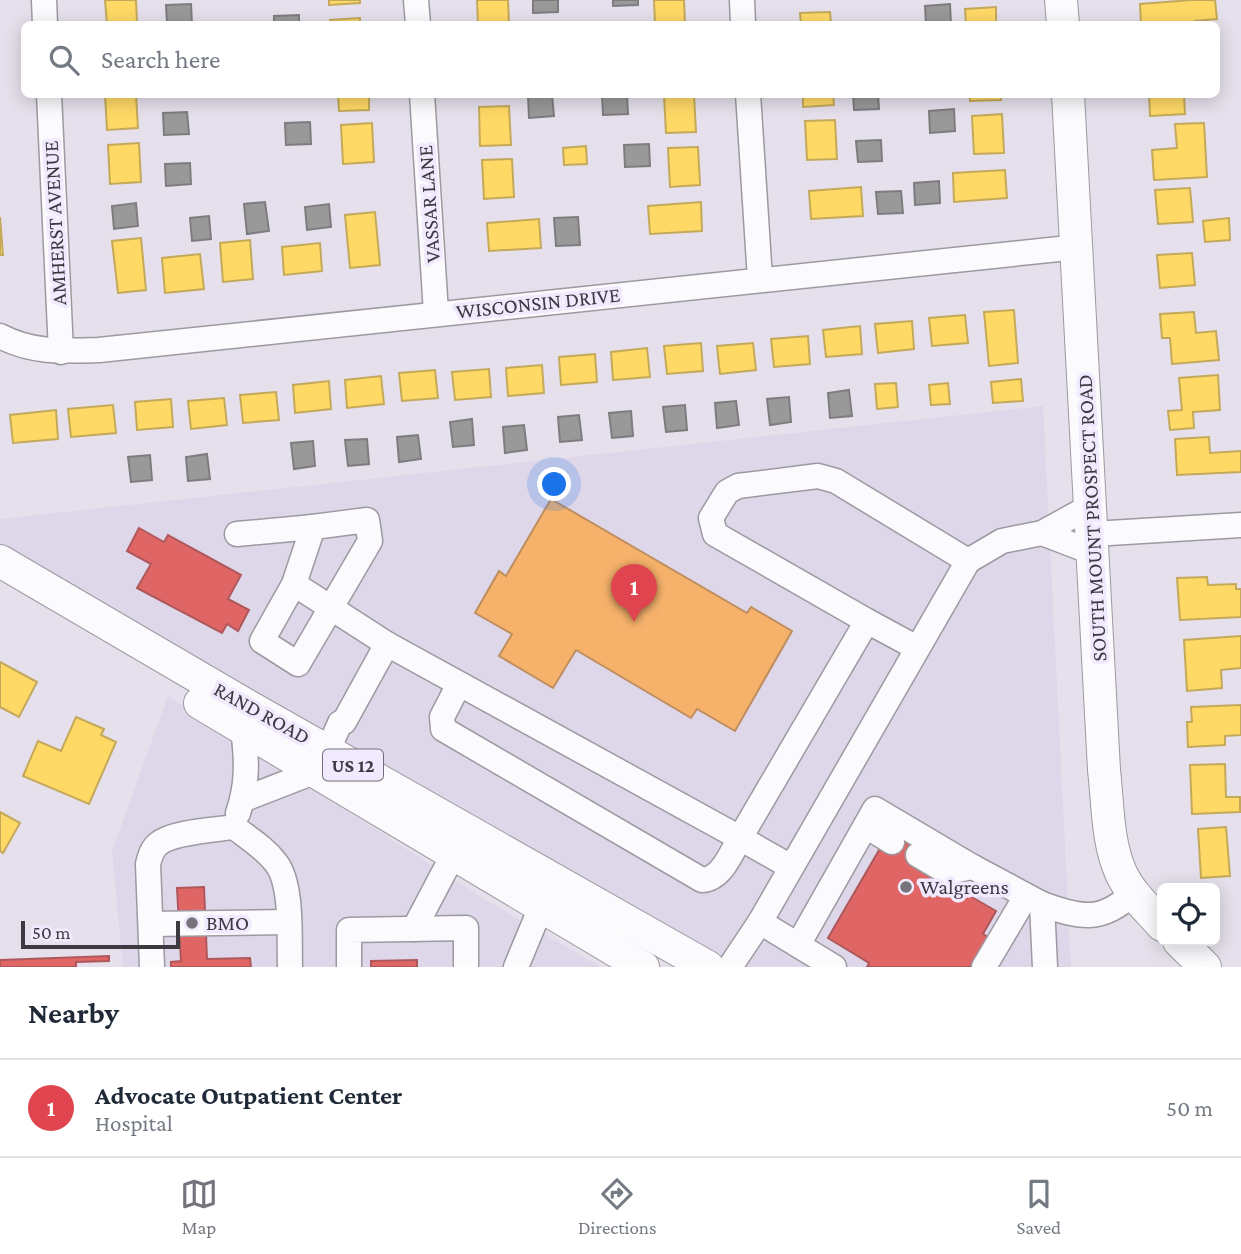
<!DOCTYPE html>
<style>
:root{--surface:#fff;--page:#f6f6f7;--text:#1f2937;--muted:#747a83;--line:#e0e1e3;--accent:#77737c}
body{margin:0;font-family:"Crimson Pro",serif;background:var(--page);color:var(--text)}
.controls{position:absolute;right:21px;bottom:21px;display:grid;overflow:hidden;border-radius:10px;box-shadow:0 4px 18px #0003}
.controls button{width:63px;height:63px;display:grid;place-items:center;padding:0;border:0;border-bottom:2px solid var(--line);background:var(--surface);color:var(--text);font:35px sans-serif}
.scale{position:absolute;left:21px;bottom:18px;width:159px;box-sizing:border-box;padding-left:7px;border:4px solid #3c3941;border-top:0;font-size:19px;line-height:24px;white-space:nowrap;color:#3c3941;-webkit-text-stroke:5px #f1e9fd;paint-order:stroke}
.you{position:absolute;left:555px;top:485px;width:24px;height:24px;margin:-18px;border:5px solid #fff;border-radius:50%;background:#1a73e8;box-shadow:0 0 0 10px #1a73e833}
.badge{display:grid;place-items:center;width:46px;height:46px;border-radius:50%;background:var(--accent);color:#fff;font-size:23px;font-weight:700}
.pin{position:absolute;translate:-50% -58px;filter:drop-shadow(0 2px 4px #0008)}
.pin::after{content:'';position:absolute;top:37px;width:24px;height:21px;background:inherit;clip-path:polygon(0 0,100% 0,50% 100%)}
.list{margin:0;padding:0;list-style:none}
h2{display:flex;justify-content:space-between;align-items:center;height:91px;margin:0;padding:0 28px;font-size:30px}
h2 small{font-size:23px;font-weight:400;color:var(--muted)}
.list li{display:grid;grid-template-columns:46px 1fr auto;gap:21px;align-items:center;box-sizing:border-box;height:98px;padding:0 28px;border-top:2px solid var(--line)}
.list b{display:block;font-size:26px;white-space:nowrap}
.list p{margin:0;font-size:23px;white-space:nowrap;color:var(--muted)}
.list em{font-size:23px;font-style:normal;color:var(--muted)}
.icon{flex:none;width:38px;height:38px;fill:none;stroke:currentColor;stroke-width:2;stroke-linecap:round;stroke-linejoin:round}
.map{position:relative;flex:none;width:1241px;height:967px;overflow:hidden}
.search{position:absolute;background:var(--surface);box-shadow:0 4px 18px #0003;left:21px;right:21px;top:21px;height:77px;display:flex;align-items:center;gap:18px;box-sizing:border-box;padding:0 24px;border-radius:10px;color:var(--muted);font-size:26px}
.sheet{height:189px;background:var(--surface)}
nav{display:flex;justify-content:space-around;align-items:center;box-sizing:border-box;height:98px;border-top:2px solid var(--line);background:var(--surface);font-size:19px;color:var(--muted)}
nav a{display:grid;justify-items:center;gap:4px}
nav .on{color:var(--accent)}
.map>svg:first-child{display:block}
.built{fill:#ded6e9}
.homes{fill:#ffd966;stroke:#c4a95b;stroke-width:2}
.shops{fill:#e06666;stroke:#af585b;stroke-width:2}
.health{fill:#f6b26b;stroke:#be8e5e;stroke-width:2}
.industry{fill:#999;stroke:#7d7c7f;stroke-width:2}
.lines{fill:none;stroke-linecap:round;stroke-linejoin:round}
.minor-casing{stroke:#9d99a1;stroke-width:27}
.major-casing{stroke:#9d99a1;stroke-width:34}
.minor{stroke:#fbfafc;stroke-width:24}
.major{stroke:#fbfafc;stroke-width:32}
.poi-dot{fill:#77737c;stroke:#f1e9fd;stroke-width:2.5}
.labels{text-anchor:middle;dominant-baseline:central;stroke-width:7;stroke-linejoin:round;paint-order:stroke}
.shield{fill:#f1e9fd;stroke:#726e79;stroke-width:2}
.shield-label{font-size:19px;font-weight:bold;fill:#3c3941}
.street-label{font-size:21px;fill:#3c3941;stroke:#f1e9fd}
.poi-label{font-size:21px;fill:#3c3941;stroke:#f1e9fd;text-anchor:start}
</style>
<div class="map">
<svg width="1241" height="967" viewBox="0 0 1241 967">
<rect width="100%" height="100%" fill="#e5e0eb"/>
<!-- built -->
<g class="built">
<polygon points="1043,406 1071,967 731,967 0,549 0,519"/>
<polygon points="168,696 484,899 601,967 123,967 112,851"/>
</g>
<!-- homes -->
<g class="homes">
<polygon points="105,0 136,0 137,22 107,24"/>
<polygon points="329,0 360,0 360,3 329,5"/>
<polygon points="477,0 508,0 509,24 478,24"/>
<polygon points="654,0 684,0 685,24 655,24"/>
<polygon points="1192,0 1215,0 1217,19 1195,21 1196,24 1141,24 1140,4"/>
<polygon points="996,7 996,24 966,24 965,9"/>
<polygon points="830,12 831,24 801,24 800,13"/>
<polygon points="360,18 360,24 330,24 330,20"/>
<polygon points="105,94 136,94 138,128 107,130"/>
<polygon points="338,94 369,94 369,110 339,111"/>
<polygon points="694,94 696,132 666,133 664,95"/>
<polygon points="803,94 833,94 834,105 803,107"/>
<polygon points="970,94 1001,94 1001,100 970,101"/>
<polygon points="1149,94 1184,94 1185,114 1150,116"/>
<polygon points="509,106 511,145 480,146 479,107"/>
<polygon points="1002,114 1004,153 974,154 972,116"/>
<polygon points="835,120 837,159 807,160 805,121"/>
<polygon points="372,123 374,162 343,164 341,125"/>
<polygon points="1204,123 1207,177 1154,180 1152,150 1177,148 1175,124"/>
<polygon points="139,143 141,182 110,184 108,145"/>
<polygon points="586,146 587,164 564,165 563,148"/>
<polygon points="698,147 700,185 670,187 668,148"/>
<polygon points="512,159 514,197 484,199 482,160"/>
<polygon points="1005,170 1007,198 954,202 953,173"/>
<polygon points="861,187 863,216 811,219 809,191"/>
<polygon points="1190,188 1193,222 1158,224 1155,190"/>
<polygon points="701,202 702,231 650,234 648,206"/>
<polygon points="375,212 380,265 350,268 345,215"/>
<polygon points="0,217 3,255 0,255"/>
<polygon points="1229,218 1230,240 1205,242 1203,221"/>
<polygon points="539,219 541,248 489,251 487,223"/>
<polygon points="141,238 146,290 118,293 112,241"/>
<polygon points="250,240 253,279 223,282 220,243"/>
<polygon points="320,243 322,271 284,275 282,247"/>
<polygon points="1192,253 1195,285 1160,288 1157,255"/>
<polygon points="200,254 204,289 165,293 162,258"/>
<polygon points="1014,310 1018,363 989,366 984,312"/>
<polygon points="1194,312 1196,333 1216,331 1219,360 1172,364 1170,338 1162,338 1160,314"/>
<polygon points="965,315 968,343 932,346 929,318"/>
<polygon points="912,321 914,349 878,353 875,324"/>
<polygon points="860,326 862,354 826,357 823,330"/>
<polygon points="808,336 810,364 774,367 771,339"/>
<polygon points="701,343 703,371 667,374 664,346"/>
<polygon points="753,343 756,370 720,374 717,346"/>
<polygon points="647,348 650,377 613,380 611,352"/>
<polygon points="595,354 597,382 561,385 559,357"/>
<polygon points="542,365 544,393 508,396 506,368"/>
<polygon points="489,369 491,397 455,400 452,372"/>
<polygon points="435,370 438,398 402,401 399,373"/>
<polygon points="1218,375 1220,410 1193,412 1194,428 1170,430 1168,411 1182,410 1179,378"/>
<polygon points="381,376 384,404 347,408 345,380"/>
<polygon points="1021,379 1023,401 993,403 991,382"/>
<polygon points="329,381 331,409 295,413 293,385"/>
<polygon points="896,383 898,407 877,409 875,384"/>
<polygon points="948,383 950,404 931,405 929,385"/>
<polygon points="276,392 279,420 243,423 240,395"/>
<polygon points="224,398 227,425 191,429 188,401"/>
<polygon points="171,399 173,427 137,430 135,402"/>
<polygon points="113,405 116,433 71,437 68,409"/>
<polygon points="56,410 58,439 13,443 10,415"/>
<polygon points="1209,437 1210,453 1241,451 1241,472 1177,475 1175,439"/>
<polygon points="1207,577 1208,585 1236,584 1236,589 1241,589 1241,617 1180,620 1177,578"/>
<polygon points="1241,636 1241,668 1221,670 1222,688 1187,691 1184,640"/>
<polygon points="0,662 37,682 19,717 0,707"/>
<polygon points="1241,705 1241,735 1225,736 1225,745 1188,747 1187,722 1192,722 1191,707"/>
<polygon points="76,717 104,729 101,735 116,742 89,804 23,776 38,741 61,751"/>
<polygon points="1225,764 1226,797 1240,797 1240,812 1192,814 1190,765"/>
<polygon points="0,812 20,823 3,853 0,851"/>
<polygon points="1226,827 1230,876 1201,878 1198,829"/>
</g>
<!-- shops -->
<g class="shops">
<polygon points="139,528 164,542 168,535 241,575 228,599 249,610 238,631 227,624 222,633 137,588 151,564 127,551"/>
<polygon points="897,833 922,847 913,863 996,911 983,934 988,937 970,967 867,967 869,963 828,938 882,845"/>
<polygon points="204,887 207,959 250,958 251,967 171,967 171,962 181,961 177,888"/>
<polygon points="109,956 109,961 76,962 76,967 0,967 0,960"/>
<polygon points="417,960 417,967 371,967 371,961"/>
</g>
<!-- health -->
<polygon class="health" points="551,499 747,613 751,607 792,631 735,731 697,709 691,718 576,650 553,688 499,656 512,634 475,613 499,571 506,576"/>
<!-- industry -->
<g class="industry">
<polygon points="533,0 558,0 558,12 533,13"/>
<polygon points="613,0 638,0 638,5 613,6"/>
<polygon points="191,4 192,24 167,24 166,5"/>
<polygon points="950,4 951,24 926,24 925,6"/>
<polygon points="299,15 299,24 274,24 274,16"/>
<polygon points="602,94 627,94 628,114 603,115"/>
<polygon points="853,94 878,94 879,109 854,110"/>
<polygon points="552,95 554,116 529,118 528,96"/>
<polygon points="954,109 955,131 930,133 929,111"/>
<polygon points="187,112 189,134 164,135 163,113"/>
<polygon points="310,122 311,144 286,145 285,123"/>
<polygon points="881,140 882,161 858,162 856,141"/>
<polygon points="649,144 650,166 625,167 624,145"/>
<polygon points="190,163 191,184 166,186 165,164"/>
<polygon points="939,181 940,203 915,205 914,183"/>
<polygon points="901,191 903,213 878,214 876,192"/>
<polygon points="265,202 269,231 247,234 244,204"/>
<polygon points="136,203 138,226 114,229 112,206"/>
<polygon points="329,204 331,227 307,230 305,207"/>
<polygon points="209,216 211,239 192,241 190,218"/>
<polygon points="578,217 580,245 556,246 554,218"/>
<polygon points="849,390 852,416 830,418 828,393"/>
<polygon points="789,397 791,422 770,425 767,399"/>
<polygon points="736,401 739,425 717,428 715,403"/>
<polygon points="685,405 687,430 666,432 663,407"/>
<polygon points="631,411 633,436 612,438 609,413"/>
<polygon points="579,415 582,440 560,442 558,417"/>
<polygon points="472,419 474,445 453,447 450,422"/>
<polygon points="524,425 527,450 505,453 503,427"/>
<polygon points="418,435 421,459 399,462 397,437"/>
<polygon points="367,439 369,464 348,466 345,440"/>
<polygon points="313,441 315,466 294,469 291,443"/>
<polygon points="207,454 210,479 188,481 186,457"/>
<polygon points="150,455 152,480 131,482 128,457"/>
</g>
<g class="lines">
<!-- minor casing -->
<g class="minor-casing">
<g id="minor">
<polyline points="44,0 45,24"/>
<polyline points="416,0 418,24"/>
<polyline points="742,0 743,24"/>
<polyline points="49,94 61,352"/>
<polyline points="422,94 436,313"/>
<polyline points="748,94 760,279"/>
<path d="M0,336C32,353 63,351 99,350L1078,247"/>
<polyline points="1042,533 1094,553"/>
<polyline points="237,534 313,527"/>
<polyline points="1093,534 1241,525"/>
<polyline points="294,584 262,641 298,664 370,541 367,520 313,527 294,584 387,644"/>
<polyline points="867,621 917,648"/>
<path d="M459,684L442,717L443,729L702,880C722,879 731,853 740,838L791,867"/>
<polyline points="242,800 314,772 328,750 340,723 344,722 387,644 740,838 867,621 715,534 711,518 727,492 738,486 818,476 836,481 968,561"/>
<path d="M238,813C248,784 247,759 243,729"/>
<polyline points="866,826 892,842"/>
<polyline points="918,855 947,872 973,867"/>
<path d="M1042,904C1080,918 1102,923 1133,893"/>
<polyline points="760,922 834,967"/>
<polyline points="151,924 288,922"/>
<polyline points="414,929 453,855"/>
<polyline points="798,945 875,809 973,867 1042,904 1045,967"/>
<path d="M152,967L148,864C150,856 152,849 158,844C172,832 214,830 234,827C248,838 265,848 276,863C293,884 289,940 290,967"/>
<polyline points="349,967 349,930 466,928 466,967"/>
<polyline points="516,967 541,907"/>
<polyline points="730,967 760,922 968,561 1002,541 1042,533 1091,506"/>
<polyline points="984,967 1026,896"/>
</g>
</g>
<!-- major casing -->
<g class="major-casing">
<g id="major">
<polyline points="1061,0 1063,24"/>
<path d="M1068,94L1104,770C1108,804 1107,842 1121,873C1130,893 1148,909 1162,925"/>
<polyline points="0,561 246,705 708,967"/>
<polyline points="200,703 643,967"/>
<polyline points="1179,941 1205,967"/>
</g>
</g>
<!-- minor -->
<use href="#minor" class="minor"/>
<!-- major -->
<use href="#major" class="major"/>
</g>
<!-- markers -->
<g class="poi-dot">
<circle cx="906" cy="887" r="7"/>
<circle cx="192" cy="923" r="7"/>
</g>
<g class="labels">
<!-- shield labels -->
<rect class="shield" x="323" y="749.5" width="60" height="31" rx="5"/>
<g class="shield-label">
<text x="353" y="765">US 12</text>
</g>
<!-- street labels -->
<g class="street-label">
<text transform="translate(429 204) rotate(-94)">VASSAR LANE</text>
<text transform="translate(55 223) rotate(-93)">AMHERST AVENUE</text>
<text transform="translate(538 303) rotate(-6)">WISCONSIN DRIVE</text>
<text transform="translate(1092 518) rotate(-93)">SOUTH MOUNT PROSPECT ROAD</text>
<text transform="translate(262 713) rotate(29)">RAND ROAD</text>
</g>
<!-- poi labels -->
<g class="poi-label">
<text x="920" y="887">Walgreens</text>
<text x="206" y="923">BMO</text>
</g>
</g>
</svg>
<div class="controls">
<button><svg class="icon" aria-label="locate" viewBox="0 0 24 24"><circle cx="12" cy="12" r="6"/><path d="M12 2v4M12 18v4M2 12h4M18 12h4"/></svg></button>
</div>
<div class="scale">50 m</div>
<div class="you"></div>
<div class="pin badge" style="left:634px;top:622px;background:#e0444e">1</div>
<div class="search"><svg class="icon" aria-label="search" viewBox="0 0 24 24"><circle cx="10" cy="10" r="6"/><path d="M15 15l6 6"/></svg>Search here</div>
</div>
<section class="sheet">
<h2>Nearby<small></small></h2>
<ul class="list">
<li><span class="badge" style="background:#e0444e">1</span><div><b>Advocate Outpatient Center</b><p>Hospital</p></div><em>50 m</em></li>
</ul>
</section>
<nav>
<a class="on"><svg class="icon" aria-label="map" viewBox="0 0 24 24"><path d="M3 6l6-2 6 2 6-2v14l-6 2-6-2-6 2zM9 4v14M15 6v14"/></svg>Map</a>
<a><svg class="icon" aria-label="directions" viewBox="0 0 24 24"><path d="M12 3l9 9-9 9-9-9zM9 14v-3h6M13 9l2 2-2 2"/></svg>Directions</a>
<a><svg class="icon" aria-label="saved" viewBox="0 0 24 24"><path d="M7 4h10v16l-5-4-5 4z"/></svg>Saved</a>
</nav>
